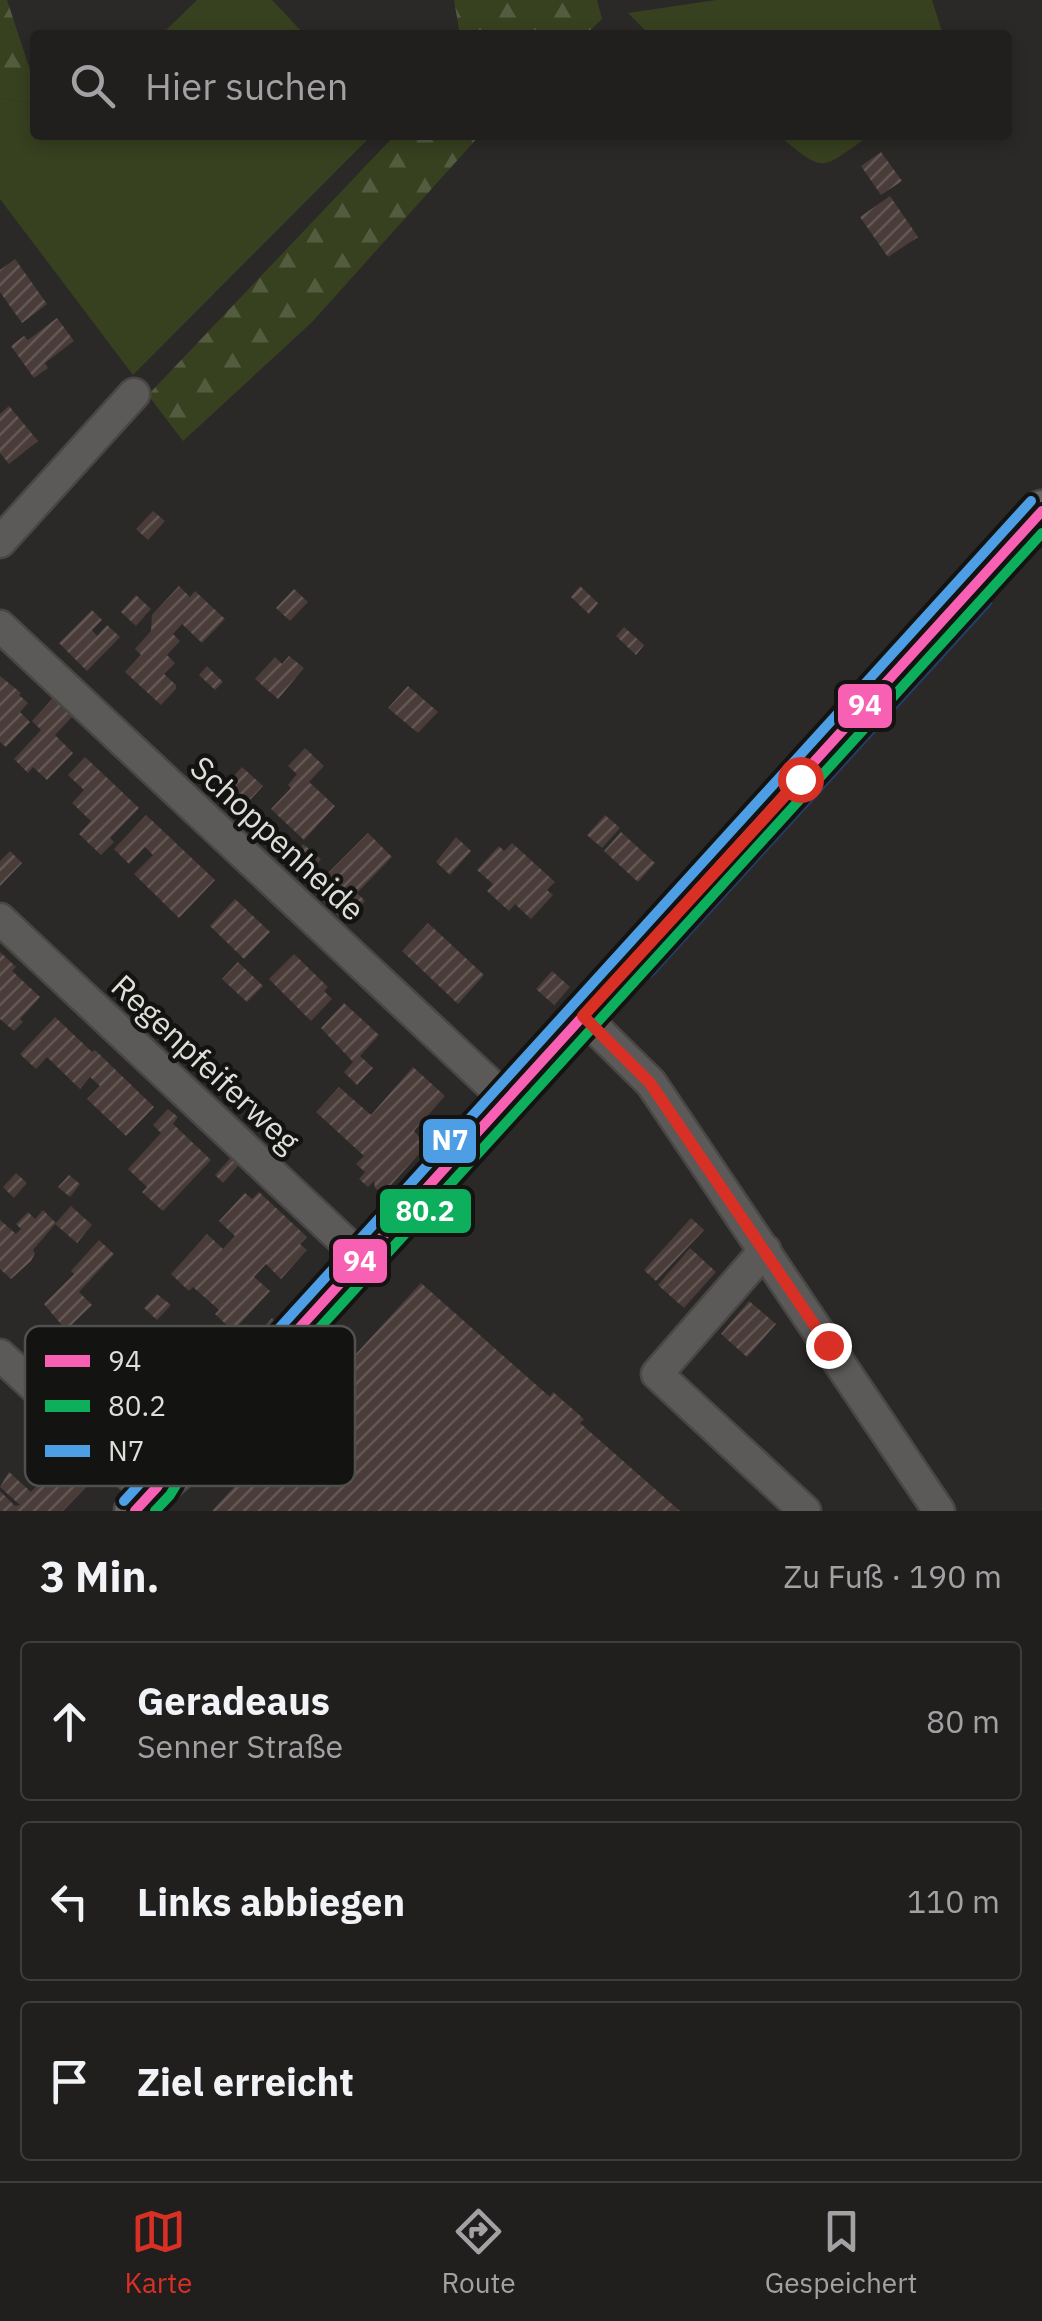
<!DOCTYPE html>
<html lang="de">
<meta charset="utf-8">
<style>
:root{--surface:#201f1d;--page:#2d2c2a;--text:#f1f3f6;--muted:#a2a2a4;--line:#3d3d3b;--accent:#d93025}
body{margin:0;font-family:"IBM Plex Sans",sans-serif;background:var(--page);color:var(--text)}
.stop{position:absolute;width:30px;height:30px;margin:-22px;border:8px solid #d93025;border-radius:50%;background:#fff}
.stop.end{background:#d93025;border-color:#fff;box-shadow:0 2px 10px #0008}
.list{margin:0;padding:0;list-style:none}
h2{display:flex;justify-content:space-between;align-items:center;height:130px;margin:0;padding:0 40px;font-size:42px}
h2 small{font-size:32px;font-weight:400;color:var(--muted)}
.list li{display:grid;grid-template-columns:65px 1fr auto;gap:30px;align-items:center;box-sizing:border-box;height:160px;margin:0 20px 20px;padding:0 20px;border:2px solid var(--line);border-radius:10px}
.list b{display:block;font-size:38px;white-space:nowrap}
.list p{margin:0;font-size:32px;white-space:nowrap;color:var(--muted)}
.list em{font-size:32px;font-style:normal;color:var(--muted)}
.icon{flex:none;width:55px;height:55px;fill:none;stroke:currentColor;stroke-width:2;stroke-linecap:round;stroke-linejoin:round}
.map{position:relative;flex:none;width:1042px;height:1511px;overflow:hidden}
.search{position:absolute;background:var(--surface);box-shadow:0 5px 15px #0003;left:30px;right:30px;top:30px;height:110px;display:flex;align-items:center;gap:25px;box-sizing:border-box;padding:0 35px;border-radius:10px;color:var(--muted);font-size:38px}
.sheet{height:670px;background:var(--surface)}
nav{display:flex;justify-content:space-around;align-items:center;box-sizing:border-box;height:140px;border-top:2px solid var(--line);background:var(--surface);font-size:28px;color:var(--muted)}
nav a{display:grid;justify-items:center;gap:5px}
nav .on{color:var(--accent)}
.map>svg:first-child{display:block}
.green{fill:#374120}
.forest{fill:url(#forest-firs)}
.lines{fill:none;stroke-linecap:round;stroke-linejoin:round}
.stream{stroke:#243e69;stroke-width:8}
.building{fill:url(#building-hatch)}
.minor-casing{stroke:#484745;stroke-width:35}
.major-casing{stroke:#484745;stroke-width:45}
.minor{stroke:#5b5a59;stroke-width:30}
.major{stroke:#6b6263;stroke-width:40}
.bus-1-casing{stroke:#131311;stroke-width:18}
.bus-2-casing{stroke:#131311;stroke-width:18}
.bus-3-casing{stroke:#131311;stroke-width:18}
.bus-1{stroke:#f860b3;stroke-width:10}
.bus-2{stroke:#0daf5c;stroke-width:10}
.bus-3{stroke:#4d9ee5;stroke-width:10}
.route{stroke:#d93025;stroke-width:12}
.labels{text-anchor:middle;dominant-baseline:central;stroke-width:9;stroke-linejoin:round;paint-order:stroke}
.street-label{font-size:32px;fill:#dfdedb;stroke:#131311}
.key{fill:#131311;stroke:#50504e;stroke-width:2.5}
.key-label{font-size:28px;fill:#dfdedb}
.line-badge{stroke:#131311;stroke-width:4}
.badge-label{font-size:28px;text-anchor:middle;font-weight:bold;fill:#fff}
</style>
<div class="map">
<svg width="1042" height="1511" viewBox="0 0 1042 1511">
<defs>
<pattern id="forest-firs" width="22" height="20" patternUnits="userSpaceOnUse" patternTransform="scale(2.5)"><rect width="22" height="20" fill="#374120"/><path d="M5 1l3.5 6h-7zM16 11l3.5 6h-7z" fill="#545c40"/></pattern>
<pattern id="building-hatch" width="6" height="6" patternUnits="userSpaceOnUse" patternTransform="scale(2.5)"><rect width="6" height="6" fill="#493c39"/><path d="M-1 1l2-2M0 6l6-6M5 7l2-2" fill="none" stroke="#635855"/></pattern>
</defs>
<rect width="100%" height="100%" fill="#2b2927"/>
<!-- green -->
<g class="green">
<polygon points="197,0 272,0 305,35 161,35"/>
<polygon points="716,0 932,0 943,35 650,35 628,13"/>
<polygon points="0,98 35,104 35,135 372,135 133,375 0,199"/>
<path d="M778,135H871C819,169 828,176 778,135Z"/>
</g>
<!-- forest -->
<g class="forest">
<polygon points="0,0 7,0 35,85 35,104 0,98"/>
<polygon points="454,0 597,0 602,19 585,35 460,35"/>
<polygon points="395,135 480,135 312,322 183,441 148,395"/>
</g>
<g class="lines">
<!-- stream -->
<polyline class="stream" points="651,973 988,603"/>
</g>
<!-- building -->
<g class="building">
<polygon points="881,152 902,181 881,195 861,166"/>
<polygon points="890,196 918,237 888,257 860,217"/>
<polygon points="15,259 47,304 22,323 0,292 0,270"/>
<polygon points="57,318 74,341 45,363 48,368 34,378 11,346 24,336 28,340"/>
<polygon points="9,406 38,441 9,464 0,453 0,414"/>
<polygon points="153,511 165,521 148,540 136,529"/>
<polygon points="179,586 190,597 195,591 225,619 202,643 182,624 173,634 180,641 167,655 175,663 164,674 176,685 176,689 161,705 125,672 141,655 135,649 151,631 152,615"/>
<polygon points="580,586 598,603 589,614 571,597"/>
<polygon points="294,589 308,602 290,621 276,608"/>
<polygon points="136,595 151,609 136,626 121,612"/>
<polygon points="92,610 102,620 92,630 97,636 107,625 120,637 87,671 59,643"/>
<polygon points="624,627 644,645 636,655 616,636"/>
<polygon points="289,656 304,668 278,699 255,679 275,657 282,664"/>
<polygon points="207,666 223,682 215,690 199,675"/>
<polygon points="0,676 21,693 19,695 28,703 20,712 30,722 6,747 0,742"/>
<polygon points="408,686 438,712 418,733 388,708"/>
<polygon points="53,698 72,717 55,735 73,753 47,780 33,767 28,773 14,759 41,730 32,721"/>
<polygon points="305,748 324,766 309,782 335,806 304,840 271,809 291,788 288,785 297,774 288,766"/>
<polygon points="85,757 139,808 110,838 114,842 101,855 79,834 91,821 72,803 84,790 68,775"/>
<polygon points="242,767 263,786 239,812 218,793"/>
<polygon points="146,815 215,880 179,918 134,874 153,855 145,847 129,864 114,849"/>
<polygon points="605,815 620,828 602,848 587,835"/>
<polygon points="621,832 655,863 638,882 604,851"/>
<polygon points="368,833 392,857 357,893 365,901 344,922 311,890"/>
<polygon points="456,837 471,851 450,875 436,862"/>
<polygon points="512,843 555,882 547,890 553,895 531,919 515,904 509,911 487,891 493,884 477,870 499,846 504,851"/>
<polygon points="303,844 321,859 306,877 288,862"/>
<polygon points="10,851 22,863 0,886 0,861"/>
<polygon points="235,899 270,932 244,959 210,926"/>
<polygon points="428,923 484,975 458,1004 402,951"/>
<polygon points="0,952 16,967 12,971 40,997 20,1019 23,1022 14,1031 0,1019"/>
<polygon points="294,954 328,987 324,991 332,999 311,1021 269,979"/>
<polygon points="238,962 263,986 247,1002 222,979"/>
<polygon points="552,971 570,987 554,1005 536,989"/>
<polygon points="344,1003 379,1035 360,1056 373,1068 357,1085 344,1072 353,1062 321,1028"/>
<polygon points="55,1017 92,1052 95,1050 154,1107 126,1136 87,1099 100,1086 90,1077 80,1089 47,1057 36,1069 20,1054"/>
<polygon points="413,1067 445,1096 414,1131 427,1145 383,1194 375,1188 374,1181 368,1187 359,1179 365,1172 356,1164 364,1156 316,1112 339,1087 371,1115"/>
<polygon points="168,1109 178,1117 173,1124 211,1160 163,1211 142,1192 147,1187 128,1169 161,1133 153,1125"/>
<polygon points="237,1151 245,1158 223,1183 215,1175"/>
<polygon points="16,1173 27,1183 14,1198 3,1187"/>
<polygon points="69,1175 80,1184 70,1197 58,1187"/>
<polygon points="259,1192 307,1237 300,1244 307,1250 281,1279 266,1264 254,1277 270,1291 233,1331 215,1314 219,1310 193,1287 189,1291 171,1274 207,1234 223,1249 235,1236 219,1221 245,1193 252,1199"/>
<polygon points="71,1206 92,1225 77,1243 55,1224"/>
<polygon points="43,1210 56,1223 33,1250 35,1253 31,1261 11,1279 0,1269 0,1220 16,1234 21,1229 16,1224 28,1212 35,1219"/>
<polygon points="691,1218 704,1230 656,1281 644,1270"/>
<polygon points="99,1240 114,1254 79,1292 92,1305 66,1330 44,1304 74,1274 71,1271"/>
<polygon points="690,1248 716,1272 684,1308 658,1285"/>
<polygon points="421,1283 550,1397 553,1392 584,1419 580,1423 680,1511 212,1511"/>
<polygon points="157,1294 171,1305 157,1320 144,1308"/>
<polygon points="749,1301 776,1324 747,1357 721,1334"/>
<polygon points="272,1318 277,1323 265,1335 261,1331"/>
<polygon points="154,1325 161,1331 165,1327 193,1353 189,1357 196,1363 153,1416 150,1414 128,1437 121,1431 117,1435 89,1409 93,1405 86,1399"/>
<polygon points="51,1427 94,1466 90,1471 94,1475 92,1481 63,1511 0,1511 0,1491 15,1506 20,1505 0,1487 9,1472 31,1492 47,1475 39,1468 52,1454 38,1441"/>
</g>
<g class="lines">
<!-- minor casing -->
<g class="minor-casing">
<g id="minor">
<polyline points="0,542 134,394"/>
<polyline points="0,626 508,1101"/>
<polyline points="0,919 363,1259"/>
<polyline points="583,1016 651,1083 939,1511"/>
<polyline points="765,1250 657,1374 805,1511"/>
<polyline points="0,1355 150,1494"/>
</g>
</g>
<!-- major casing -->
<g class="major-casing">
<polyline id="major" points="135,1511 157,1487 210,1440 254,1378 1042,511"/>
</g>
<!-- minor -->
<use href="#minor" class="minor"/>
<!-- major -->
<use href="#major" class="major"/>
<!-- bus-1 casing -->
<g class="bus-1-casing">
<polyline id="bus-1" points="135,1511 157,1487 195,1426 254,1378 1042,511"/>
</g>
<!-- bus-2 casing -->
<g class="bus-2-casing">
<polyline id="bus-2" points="155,1511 170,1495 206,1436 265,1388 1042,533"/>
</g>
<!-- bus-3 casing -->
<g class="bus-3-casing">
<polyline id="bus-3" points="124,1501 145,1478 184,1415 244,1367 1031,501"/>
</g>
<!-- bus-1 -->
<use href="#bus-1" class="bus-1"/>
<!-- bus-2 -->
<use href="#bus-2" class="bus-2"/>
<!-- bus-3 -->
<use href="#bus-3" class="bus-3"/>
</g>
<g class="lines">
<!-- route -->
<polyline class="route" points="800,779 583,1016 650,1083 828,1345"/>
</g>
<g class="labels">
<!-- street labels -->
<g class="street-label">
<text transform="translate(278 838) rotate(43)">Schoppenheide</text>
<text transform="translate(206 1063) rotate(43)">Regenpfeiferweg</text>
</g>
</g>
<!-- legend -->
<rect x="25" y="1326" width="330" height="160" rx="15" class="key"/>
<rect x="45" y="1355" width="45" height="12" fill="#f860b3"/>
<rect x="45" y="1400" width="45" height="12" fill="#0daf5c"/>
<rect x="45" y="1445" width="45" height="12" fill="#4d9ee5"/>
<g class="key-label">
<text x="108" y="1371">94</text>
<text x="108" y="1416">80.2</text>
<text x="108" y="1461">N7</text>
</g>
<g class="line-badge">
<rect x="836" y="682" width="58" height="48" rx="10" fill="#f860b3"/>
<rect x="421" y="1117" width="57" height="48" rx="10" fill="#4d9ee5"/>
<rect x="378" y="1187" width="95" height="48" rx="10" fill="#0daf5c"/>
<rect x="331" y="1237" width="58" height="48" rx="10" fill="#f860b3"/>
</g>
<g class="badge-label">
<text x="865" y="715">94</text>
<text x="450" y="1150">N7</text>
<text x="425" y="1221">80.2</text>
<text x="360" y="1271">94</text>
</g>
</svg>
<div class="stop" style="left:800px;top:779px"></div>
<div class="stop end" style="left:828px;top:1345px"></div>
<div class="search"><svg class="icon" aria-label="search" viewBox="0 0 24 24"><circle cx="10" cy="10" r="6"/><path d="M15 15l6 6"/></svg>Hier suchen</div>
</div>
<section class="sheet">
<h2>3 Min.<small>Zu Fuß · 190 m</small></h2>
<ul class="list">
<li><svg class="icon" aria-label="ahead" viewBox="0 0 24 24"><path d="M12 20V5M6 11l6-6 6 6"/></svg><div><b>Geradeaus</b><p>Senner Straße</p></div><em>80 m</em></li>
<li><svg class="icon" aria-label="left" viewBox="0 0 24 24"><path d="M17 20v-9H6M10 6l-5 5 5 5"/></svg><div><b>Links abbiegen</b></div><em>110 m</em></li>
<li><svg class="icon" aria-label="arrive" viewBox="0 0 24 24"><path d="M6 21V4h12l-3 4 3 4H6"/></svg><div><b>Ziel erreicht</b></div></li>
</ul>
</section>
<nav>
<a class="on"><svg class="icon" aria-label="map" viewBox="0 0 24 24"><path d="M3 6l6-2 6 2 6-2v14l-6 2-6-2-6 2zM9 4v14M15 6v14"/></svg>Karte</a>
<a><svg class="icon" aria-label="directions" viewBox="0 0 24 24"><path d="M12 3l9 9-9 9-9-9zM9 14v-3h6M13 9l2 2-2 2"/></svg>Route</a>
<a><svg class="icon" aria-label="saved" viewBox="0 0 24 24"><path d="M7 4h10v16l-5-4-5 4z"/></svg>Gespeichert</a>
</nav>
